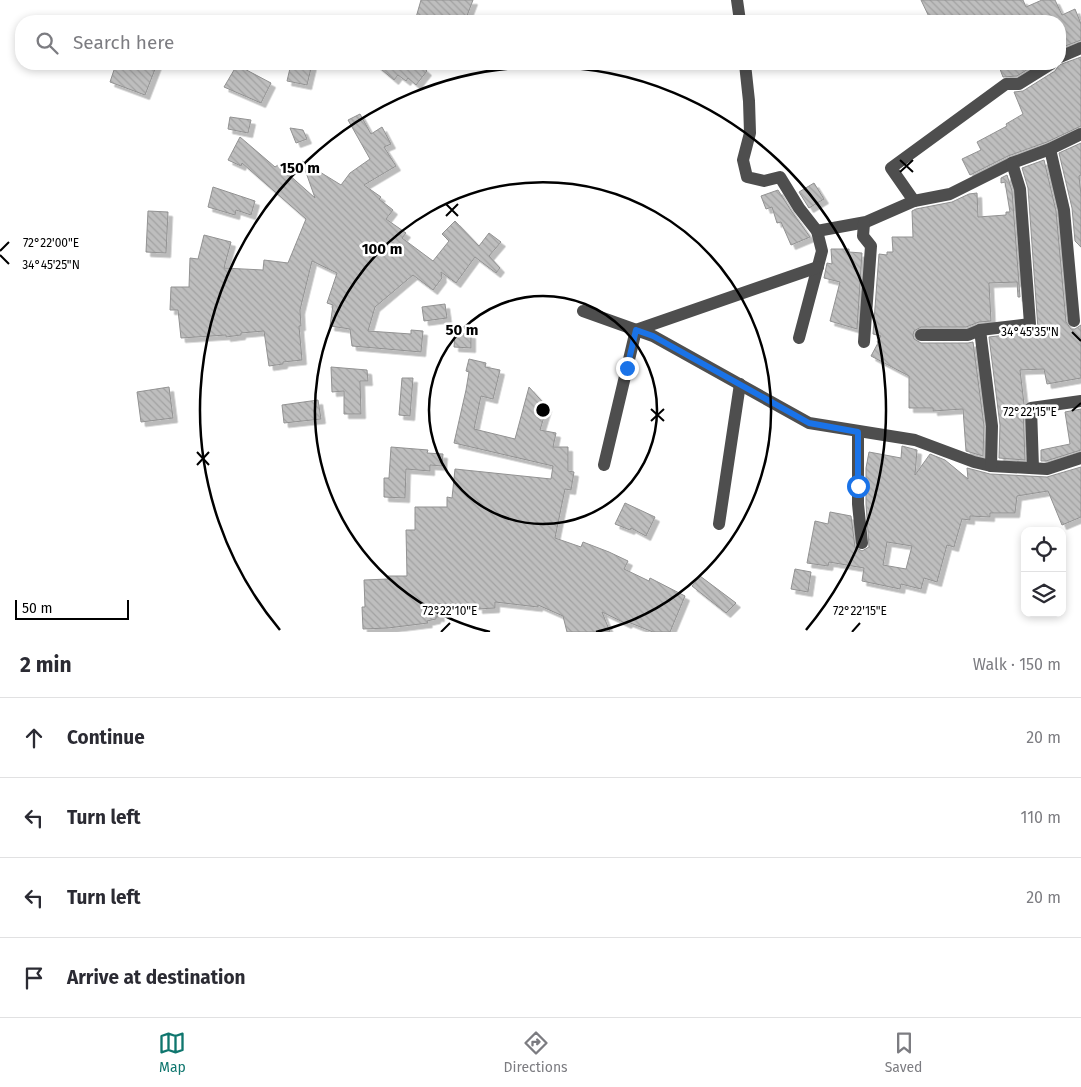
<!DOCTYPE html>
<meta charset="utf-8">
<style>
:root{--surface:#fff;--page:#f2f2f3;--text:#2b2b33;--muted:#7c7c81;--line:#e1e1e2;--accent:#0f766e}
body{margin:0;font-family:"Fira Sans",sans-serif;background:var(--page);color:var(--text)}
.controls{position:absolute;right:15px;bottom:15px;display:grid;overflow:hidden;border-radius:10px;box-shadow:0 2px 8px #0003}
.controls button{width:45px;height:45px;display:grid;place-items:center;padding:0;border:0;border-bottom:1px solid var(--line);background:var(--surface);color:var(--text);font:25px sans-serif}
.scale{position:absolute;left:15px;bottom:12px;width:114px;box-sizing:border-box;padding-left:5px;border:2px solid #000;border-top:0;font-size:14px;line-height:18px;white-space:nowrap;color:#000;-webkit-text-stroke:4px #fff;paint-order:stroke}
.stop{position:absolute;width:15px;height:15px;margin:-11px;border:4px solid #1a73e8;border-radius:50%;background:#fff}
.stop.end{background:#1a73e8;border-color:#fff;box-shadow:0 1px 5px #0008}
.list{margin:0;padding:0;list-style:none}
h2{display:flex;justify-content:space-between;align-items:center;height:65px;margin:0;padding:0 20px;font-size:21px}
h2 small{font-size:16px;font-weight:400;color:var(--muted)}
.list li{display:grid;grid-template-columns:32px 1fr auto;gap:15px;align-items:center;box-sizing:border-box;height:80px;padding:0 20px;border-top:1px solid var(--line)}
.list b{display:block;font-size:19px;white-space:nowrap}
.list em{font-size:16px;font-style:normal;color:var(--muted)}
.icon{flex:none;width:28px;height:28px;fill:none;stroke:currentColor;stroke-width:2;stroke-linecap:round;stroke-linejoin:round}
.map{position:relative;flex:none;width:1081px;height:632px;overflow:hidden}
.search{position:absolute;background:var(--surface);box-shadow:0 2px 8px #0003;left:15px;right:15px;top:15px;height:55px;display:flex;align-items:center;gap:12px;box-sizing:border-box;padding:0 18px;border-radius:20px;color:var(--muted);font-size:19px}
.sheet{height:385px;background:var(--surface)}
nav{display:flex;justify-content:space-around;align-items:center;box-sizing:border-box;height:70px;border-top:1px solid var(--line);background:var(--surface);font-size:14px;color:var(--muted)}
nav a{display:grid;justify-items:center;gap:2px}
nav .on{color:var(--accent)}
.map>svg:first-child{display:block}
.building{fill:url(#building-back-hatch);stroke:#929292;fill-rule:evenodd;filter:url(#shadow)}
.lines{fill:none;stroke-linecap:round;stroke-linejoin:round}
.minor{stroke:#4e4e4e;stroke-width:12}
.route{stroke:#1a73e8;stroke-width:6}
.ticks{fill:none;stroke:#000;stroke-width:2}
.ring{fill:none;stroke:#000;stroke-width:2.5}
.ticks-label{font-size:12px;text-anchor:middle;fill:#000;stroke:#fff;stroke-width:5;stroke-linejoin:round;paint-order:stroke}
.centre{fill:#000;stroke:#fff;stroke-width:2.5}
.ring-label{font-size:15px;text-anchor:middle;font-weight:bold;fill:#000;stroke:#fff;stroke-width:5;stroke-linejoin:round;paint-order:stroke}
</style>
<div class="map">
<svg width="1081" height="632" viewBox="0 0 1081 632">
<defs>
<pattern id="building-back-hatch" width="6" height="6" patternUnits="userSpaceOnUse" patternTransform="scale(1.25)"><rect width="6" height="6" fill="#bebebe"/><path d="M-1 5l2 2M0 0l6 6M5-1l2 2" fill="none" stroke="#a2a2a2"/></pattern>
<filter id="shadow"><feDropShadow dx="4.5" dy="4.5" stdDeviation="0" flood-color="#0004"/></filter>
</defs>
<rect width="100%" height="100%" fill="#fff"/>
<!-- building -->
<g class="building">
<polygon points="421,0 473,0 465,21 415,21"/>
<polygon points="921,0 1023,0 1026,7 1042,0 1055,0 1062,15 1075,9 1081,24 1081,40 1060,48 1060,21 931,21"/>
<polygon points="1081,57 1081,126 1047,142 1008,156 970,175 962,159 981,150 977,142 1007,126 1006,124 1023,114 1014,92 1023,91 1055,71 1059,65"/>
<polygon points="116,64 157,64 145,95 110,82"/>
<polygon points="291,64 312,64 307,85 287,81"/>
<polygon points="375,64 419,64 427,71 416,85 408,78 406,81 398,75 394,80"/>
<polygon points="998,64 1036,64 1017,76 1003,77"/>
<polygon points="237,65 271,83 261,103 224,87"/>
<polygon points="360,114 371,134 382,127 391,144 384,147 396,166 364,185 381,197 379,199 393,210 386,219 406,233 402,238 433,261 449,241 442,234 455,221 479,246 489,233 501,242 489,256 500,268 496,273 475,257 456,283 441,272 442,278 433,290 413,275 375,307 368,331 411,334 411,330 423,331 421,352 352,346 350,329 330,326 333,305 327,303 337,273 312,261 300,310 301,326 299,326 302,360 283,362 283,364 269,366 264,331 241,333 241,335 226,337 226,335 181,338 178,310 170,310 171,287 189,287 190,258 198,259 204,235 231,242 224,268 263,270 264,260 288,263 306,219 242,163 241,166 228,160 240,137 275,167 278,165 315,198 302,161 341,185 350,173 370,159 348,120"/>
<polygon points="230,117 251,120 248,133 228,129"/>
<polygon points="290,128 303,130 307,139 296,143"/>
<polygon points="1081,143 1081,175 1079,176 1081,195 1081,247 1075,241 1072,208 1059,153"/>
<polygon points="1044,160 1056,211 1066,322 1071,329 1075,329 1081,325 1081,378 1047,384 1044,369 1020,370 1024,404 1023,408 1025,460 999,458 1000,425 989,337 1031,332 1038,329 1028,188 1022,168"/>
<polygon points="1007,175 1012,191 1020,297 1018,297 1017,282 989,283 991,321 979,322 966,327 921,327 914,331 913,335 914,339 921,343 968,343 973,342 984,426 983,456 966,451 963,409 933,411 933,408 909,408 909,376 871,356 878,343 877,342 881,336 873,334 879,254 887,255 887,252 893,252 892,237 913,237 912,211 916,209 952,202 969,194 977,193 978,217 1006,215 1006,212 1010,212 1005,182 1001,183 1001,178"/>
<polygon points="814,183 824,199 809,208 799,192"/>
<polygon points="213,187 255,201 251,215 236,210 235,215 208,207"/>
<polygon points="778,190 792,212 810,237 791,245 781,222 777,223 772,207 766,209 761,196"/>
<polygon points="148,211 168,212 166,253 146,252"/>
<polygon points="831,249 849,249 849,252 862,253 857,329 830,321 840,282 824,278 827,263 832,264"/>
<polygon points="445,304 447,318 424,321 422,307"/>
<polygon points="455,333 471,334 471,348 454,347"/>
<polygon points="469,359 486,363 485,367 500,370 493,399 481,396 474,429 515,439 529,387 547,407 540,430 556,433 553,447 568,447 568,471 574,472 571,490 565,489 555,538 581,547 583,542 609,552 628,561 624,569 649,581 650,578 685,596 670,632 653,632 628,622 627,624 602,612 610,632 567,632 563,616 538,605 538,607 495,602 495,608 478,609 478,605 437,604 440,617 436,617 436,619 427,621 428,623 388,628 363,629 362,607 365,607 364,580 388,579 388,576 407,576 406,530 415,530 415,507 447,507 447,497 452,498 455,469 551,479 553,466 454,443 466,390 469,372 466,371"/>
<polygon points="331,367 367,370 368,381 360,381 361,414 344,414 344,391 332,392"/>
<polygon points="402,378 413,378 410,416 399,415"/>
<polygon points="169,387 173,418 141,422 137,392"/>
<polygon points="318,400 321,419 284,423 282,405"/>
<polygon points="1081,409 1081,450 1046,461 1041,461 1041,450 1070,444 1065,412"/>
<path d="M902,446L917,450L915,475L930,454L945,460L968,479L967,468L990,474L1047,477L1081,467V517L1062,525L1048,491L1017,496L1015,513H990V517L970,516V520L962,519L954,547L947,545L937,582L924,578L921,589L901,584L900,589L862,581L864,568L829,562L828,566L807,563L815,521L828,524L830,512L851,516L855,547L862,551L869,547L866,504V468L869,452L901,458ZM887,542L912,546L906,569L883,565Z"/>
<polygon points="391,447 428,450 427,453 443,454 442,466 430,465 430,471 406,469 405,498 384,497 384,478 389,478"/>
<polygon points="625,503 655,517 646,536 631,528 630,530 615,524"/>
<polygon points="795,569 811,572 808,592 791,589"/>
<polygon points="700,576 736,603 726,613 692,586"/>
</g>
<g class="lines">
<!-- minor -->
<g class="minor">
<polyline points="737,0 740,21"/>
<polyline points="1060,57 1081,48"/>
<polyline points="745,64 749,101 750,133 743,160 747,177 764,181 780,177 799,208 817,231 822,251 799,338"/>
<polyline points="1050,149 1064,210 1074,321"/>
<polyline points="914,201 891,168 1006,84 1019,84 1051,64"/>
<polyline points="817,231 866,222 914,201 950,194 1012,163 1050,149 1081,134"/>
<polyline points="583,311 653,336 809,423 915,440 974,462 991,466 1047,469 1081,458"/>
<polyline points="980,330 992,426 991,466"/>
<polyline points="921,335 968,335 980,330 1030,324 1020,189 1012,163"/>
<polyline points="864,342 871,246 863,236 864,223"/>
<polyline points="858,432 858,504 862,543"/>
<polyline points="604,465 636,330 818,267"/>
<polyline points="1033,468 1031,408 1081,401"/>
<polyline points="719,524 740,384"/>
</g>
</g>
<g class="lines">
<!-- route -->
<polyline class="route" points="627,368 636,330 653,336 809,423 858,432 858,486"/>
</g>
<!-- ticks -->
<path class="ticks" d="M900,160L913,172M900,172L913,160M446,204L458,216M446,216L458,204M0,251L9,242M0,255L9,264M1072,332L1081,341M651,409L664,421M1072,411L1081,403M651,421L664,409M197,452L209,465M197,465L209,452M441,632L450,623M852,632L860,623"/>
<!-- distance rings -->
<g class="ring">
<circle cx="543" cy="410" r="114"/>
<path d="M490 632A228 228 0 1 1 596 632"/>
<path d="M280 630A343 343 0 1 1 806 630"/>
</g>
<g class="ticks-label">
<text x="51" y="247">72°22'00"E</text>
<text x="51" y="269">34°45'25"N</text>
<text x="1030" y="336">34°45'35"N</text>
<text x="1030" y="416">72°22'15"E</text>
<text x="450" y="615">72°22'10"E</text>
<text x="860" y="615">72°22'15"E</text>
</g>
<circle cx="543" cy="410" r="8" class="centre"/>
<g class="ring-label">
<text x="300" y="173">150 m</text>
<text x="382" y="254">100 m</text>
<text x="462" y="335">50 m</text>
</g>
</svg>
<div class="controls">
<button><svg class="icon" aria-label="locate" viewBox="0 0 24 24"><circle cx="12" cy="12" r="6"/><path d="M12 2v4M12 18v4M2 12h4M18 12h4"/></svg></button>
<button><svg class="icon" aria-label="layers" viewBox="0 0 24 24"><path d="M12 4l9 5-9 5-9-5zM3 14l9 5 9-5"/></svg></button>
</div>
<div class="scale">50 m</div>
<div class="stop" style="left:858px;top:486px"></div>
<div class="stop end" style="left:627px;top:368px"></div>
<div class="search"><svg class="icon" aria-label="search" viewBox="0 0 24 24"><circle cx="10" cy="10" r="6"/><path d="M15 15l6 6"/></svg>Search here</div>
</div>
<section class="sheet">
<h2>2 min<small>Walk · 150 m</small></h2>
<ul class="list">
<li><svg class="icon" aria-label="ahead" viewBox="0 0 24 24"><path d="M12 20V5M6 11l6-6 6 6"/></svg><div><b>Continue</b></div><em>20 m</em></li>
<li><svg class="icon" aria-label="left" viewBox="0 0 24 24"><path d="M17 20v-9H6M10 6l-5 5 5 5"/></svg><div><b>Turn left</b></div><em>110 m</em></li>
<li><svg class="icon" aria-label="left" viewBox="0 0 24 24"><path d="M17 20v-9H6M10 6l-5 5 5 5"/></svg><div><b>Turn left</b></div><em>20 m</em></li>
<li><svg class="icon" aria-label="arrive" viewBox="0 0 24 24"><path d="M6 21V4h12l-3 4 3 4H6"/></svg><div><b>Arrive at destination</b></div></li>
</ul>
</section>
<nav>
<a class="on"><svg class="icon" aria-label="map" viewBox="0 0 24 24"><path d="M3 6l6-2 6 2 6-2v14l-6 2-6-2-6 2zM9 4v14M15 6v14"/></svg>Map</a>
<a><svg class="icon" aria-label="directions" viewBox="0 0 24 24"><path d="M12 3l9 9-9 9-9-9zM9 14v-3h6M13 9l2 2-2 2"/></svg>Directions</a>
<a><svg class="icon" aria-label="saved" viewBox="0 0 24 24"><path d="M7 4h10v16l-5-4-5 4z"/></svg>Saved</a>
</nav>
